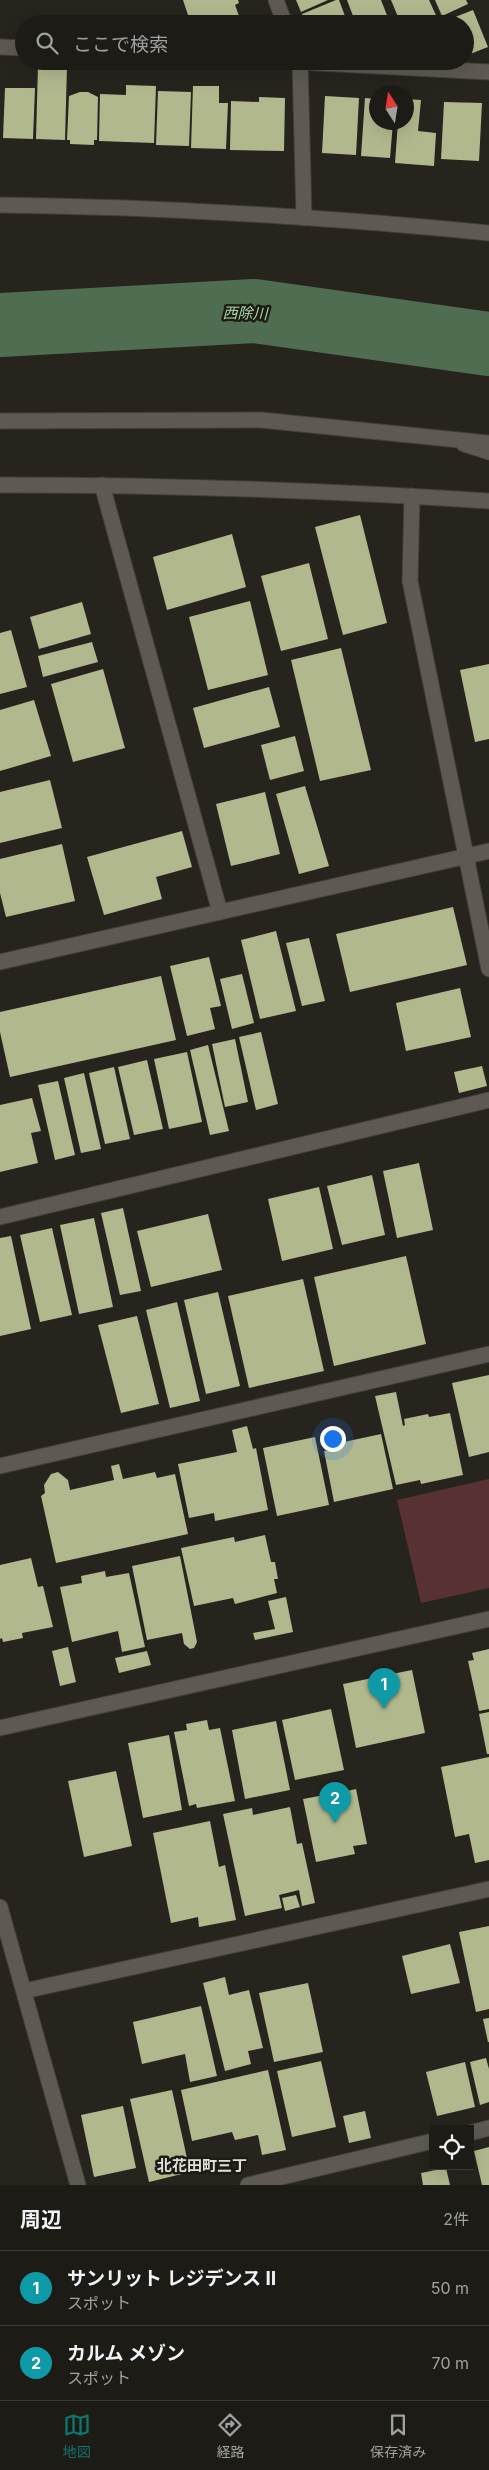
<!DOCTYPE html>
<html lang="ja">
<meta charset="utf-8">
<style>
:root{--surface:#1d1b16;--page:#2a2823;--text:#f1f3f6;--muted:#a0a1a1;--line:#3b3935;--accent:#0f766e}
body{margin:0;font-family:Inter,"Noto Sans JP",sans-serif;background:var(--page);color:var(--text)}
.controls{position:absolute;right:15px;bottom:15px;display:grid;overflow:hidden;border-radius:0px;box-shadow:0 5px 20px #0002}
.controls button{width:45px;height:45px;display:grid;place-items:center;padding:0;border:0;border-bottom:1px solid var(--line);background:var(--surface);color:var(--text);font:25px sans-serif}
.compass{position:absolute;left:369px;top:85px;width:45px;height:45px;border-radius:50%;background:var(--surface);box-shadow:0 5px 20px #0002;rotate:348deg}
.you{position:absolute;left:332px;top:1438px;width:18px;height:18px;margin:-12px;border:4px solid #fff;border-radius:50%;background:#1a73e8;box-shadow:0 0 0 8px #1a73e833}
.badge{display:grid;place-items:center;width:32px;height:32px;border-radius:50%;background:var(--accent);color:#fff;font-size:16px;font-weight:700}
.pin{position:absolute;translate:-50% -41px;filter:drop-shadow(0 1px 2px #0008)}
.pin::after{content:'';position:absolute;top:26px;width:18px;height:15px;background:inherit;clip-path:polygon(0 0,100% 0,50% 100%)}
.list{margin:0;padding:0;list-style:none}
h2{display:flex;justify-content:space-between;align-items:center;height:65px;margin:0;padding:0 20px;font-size:21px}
h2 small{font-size:16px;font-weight:400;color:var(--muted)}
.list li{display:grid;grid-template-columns:32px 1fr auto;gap:15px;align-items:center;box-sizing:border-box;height:75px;padding:0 20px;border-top:1px solid var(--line)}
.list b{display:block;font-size:19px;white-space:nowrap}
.list p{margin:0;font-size:16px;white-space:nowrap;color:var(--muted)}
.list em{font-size:16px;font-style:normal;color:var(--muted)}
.icon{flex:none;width:28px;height:28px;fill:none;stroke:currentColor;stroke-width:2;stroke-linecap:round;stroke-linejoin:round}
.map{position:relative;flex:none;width:489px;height:2185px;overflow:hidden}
.search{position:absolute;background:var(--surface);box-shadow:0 5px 20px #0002;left:15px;right:15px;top:15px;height:55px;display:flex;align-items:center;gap:12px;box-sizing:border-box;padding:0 18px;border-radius:28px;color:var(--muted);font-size:19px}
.sheet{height:215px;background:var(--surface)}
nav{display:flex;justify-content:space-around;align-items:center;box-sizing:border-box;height:70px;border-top:1px solid var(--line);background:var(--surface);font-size:14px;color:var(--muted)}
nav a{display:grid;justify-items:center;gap:2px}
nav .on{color:var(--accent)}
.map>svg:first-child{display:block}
.green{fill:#583233}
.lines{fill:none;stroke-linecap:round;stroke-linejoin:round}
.river{stroke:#4f6e51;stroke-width:64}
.building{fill:#b2b88e}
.street-casing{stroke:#423f3b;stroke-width:17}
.secondary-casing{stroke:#423f3b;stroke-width:17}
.street{stroke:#5e5a53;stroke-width:15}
.secondary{stroke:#5e5a53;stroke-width:15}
.labels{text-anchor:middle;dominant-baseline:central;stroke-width:5;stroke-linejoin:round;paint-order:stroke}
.water-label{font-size:15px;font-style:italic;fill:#a5daa9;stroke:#1e1b15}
.neighbourhood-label{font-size:15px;font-weight:bold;fill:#e2dfdb;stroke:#1e1b15}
</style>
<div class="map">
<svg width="489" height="2185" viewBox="0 0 489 2185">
<rect width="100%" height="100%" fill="#27241e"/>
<!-- green -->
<polygon class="green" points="489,1479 489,1588 421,1603 397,1500"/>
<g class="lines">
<!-- river -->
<polyline class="river" points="0,325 254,311 489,344"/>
</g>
<!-- building -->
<g class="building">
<polygon points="183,0 238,0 239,3 235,5 242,24 191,24"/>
<polygon points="296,0 328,0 301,12"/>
<polygon points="336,0 339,0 348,24 306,24 302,14"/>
<polygon points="347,0 381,0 388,18 374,24 356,24"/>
<polygon points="391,0 429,0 440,24 401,24"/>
<polygon points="435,0 466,0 468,4 442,16"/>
<polygon points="473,10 488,47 465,56 465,24 447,24 445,21"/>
<polygon points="38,65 67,66 65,140 36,139"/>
<polygon points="126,85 156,86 154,143 99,141 100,94 126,95"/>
<polygon points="193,86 219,86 219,103 228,103 226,149 191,148"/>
<polygon points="5,88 35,88 33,139 3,138"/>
<polygon points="158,91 191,92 189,146 156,145"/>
<polygon points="80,92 88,92 98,97 97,140 94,140 94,145 70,144 70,140 67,140 69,96"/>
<polygon points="325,96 359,98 356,155 322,153"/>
<polygon points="259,97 285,98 284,151 230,150 231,101 259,102"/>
<polygon points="365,98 376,99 376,122 393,122 390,158 361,156"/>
<polygon points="406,99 421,100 418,131 436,133 434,166 395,163 398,122 406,122"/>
<polygon points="444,102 482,103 479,161 441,159"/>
<polygon points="360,515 387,623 343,635 315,527"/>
<polygon points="232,534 246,587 167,610 153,557"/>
<polygon points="309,563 328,639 281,651 261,576"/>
<polygon points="250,601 268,675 208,690 189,617"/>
<polygon points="82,602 91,634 39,649 30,617"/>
<polygon points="11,630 27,687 0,694 0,633"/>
<polygon points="92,642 98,662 43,677 38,656"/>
<polygon points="341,648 371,770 320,781 291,660"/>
<polygon points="489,664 489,739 475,742 460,670"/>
<polygon points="103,669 125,748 73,762 51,684"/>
<polygon points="269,687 280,727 204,748 193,708"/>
<polygon points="34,700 51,756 0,771 0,710"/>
<polygon points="295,736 304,771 270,780 261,745"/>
<polygon points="50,780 62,828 0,843 0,792"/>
<polygon points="305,786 329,866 299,874 276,794"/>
<polygon points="265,792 280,854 231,866 216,804"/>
<polygon points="182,831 192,867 156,877 162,899 104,915 87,857"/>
<polygon points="62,844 75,901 6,917 0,893 0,859"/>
<polygon points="453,907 467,965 350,992 336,934"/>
<polygon points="276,931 296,1011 260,1019 241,940"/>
<polygon points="309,938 325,1001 302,1006 286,943"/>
<polygon points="209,957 221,1006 210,1008 215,1029 187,1036 170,966"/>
<polygon points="242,974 254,1023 232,1029 220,979"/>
<polygon points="161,976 176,1040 10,1077 0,1032 0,1012"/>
<polygon points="460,988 471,1037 406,1051 396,1003"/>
<polygon points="261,1032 278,1104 256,1110 239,1037"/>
<polygon points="235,1039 248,1102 225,1107 212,1044"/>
<polygon points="208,1045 229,1131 210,1135 190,1050"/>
<polygon points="187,1052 202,1122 169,1129 154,1059"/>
<polygon points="147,1060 163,1129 134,1135 118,1067"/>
<polygon points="482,1066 487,1086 459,1093 454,1072"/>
<polygon points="114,1067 130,1139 105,1144 89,1073"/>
<polygon points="84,1073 101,1149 81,1153 64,1078"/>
<polygon points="58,1081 75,1155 55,1160 38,1085"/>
<polygon points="32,1098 41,1131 31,1133 38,1163 0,1172 0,1105"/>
<polygon points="419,1163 433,1230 397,1238 383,1171"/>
<polygon points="372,1175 385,1235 342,1245 327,1186"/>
<polygon points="319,1187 333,1249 282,1261 268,1199"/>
<polygon points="123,1208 141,1291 120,1295 101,1213"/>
<polygon points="208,1214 222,1270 151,1287 137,1231"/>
<polygon points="94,1218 113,1307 79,1314 60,1225"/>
<polygon points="52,1228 72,1315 40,1322 20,1235"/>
<polygon points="11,1236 31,1329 0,1336 0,1238"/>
<polygon points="406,1256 426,1344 334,1366 314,1277"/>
<polygon points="303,1279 324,1371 249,1388 228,1296"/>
<polygon points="218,1292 240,1386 206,1394 184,1300"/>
<polygon points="177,1302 200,1401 170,1408 146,1310"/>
<polygon points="137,1316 159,1404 121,1413 98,1325"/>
<polygon points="489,1375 489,1452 469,1457 452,1383"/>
<polygon points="396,1392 403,1426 405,1425 404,1419 428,1414 429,1417 450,1413 463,1475 421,1484 420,1480 396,1485 375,1396"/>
<polygon points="247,1426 253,1449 256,1448 268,1510 215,1521 214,1513 189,1518 178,1464 237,1452 232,1430"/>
<polygon points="381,1434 393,1489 334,1502 324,1451 331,1450 330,1445"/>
<polygon points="315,1437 329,1505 277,1516 263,1448"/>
<polygon points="119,1464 123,1479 155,1472 157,1478 175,1474 188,1534 56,1563 41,1496 45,1493 44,1485 51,1474 58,1472 68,1480 70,1490 114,1480 111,1466"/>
<polygon points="265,1535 271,1562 275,1562 278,1579 274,1579 277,1593 235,1604 233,1598 194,1606 181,1548 234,1537 235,1542"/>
<polygon points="180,1556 197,1642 194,1648 190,1649 184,1644 182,1633 147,1640 132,1566"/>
<polygon points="31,1558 38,1587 43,1586 53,1627 22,1633 23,1638 3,1642 2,1638 0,1639 0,1565"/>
<polygon points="105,1571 106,1577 129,1573 145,1647 122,1652 118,1631 72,1642 60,1587 82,1583 81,1576"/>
<polygon points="286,1597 293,1632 255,1640 253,1633 275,1629 268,1601"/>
<polygon points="68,1647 76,1682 60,1686 52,1651"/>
<polygon points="489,1649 489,1709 479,1711 468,1661 474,1660 472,1653"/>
<polygon points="147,1651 151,1665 119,1673 115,1658"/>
<polygon points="412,1670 425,1733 356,1748 343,1684"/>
<polygon points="331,1709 344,1770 295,1780 282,1720"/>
<polygon points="489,1712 489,1754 487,1754 479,1714"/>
<polygon points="207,1720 209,1730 220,1728 235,1801 197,1808 196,1804 189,1806 174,1732 187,1730 186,1724"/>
<polygon points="276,1721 290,1790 245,1799 232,1730"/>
<polygon points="169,1735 182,1810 143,1818 128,1743"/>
<polygon points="489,1757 489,1860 475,1863 469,1834 455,1837 441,1767"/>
<polygon points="116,1771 132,1846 84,1857 68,1781"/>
<polygon points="356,1789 367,1844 353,1846 355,1854 316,1862 303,1799 319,1796 320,1802 335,1799 334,1794"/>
<polygon points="290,1807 297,1844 302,1843 315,1903 302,1906 299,1890 279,1895 282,1908 245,1916 223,1814 252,1808 253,1815"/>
<polygon points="210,1821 219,1867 225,1865 236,1920 199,1927 198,1917 171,1923 153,1833"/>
<polygon points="296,1895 300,1907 285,1911 282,1898"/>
<polygon points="489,1926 489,2009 476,2012 459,1932"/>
<polygon points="450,1944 460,1983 411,1994 402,1956"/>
<polygon points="225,1977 229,1995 249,1990 263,2048 248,2051 251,2064 225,2071 203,1983"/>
<polygon points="308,1983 323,2052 274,2062 259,1993"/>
<polygon points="201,2006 217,2076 190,2082 185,2054 142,2064 133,2022"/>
<polygon points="489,2018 489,2042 488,2042 483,2019"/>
<polygon points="486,2058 489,2069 489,2102 480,2105 470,2062"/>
<polygon points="321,2061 336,2127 292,2137 277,2071"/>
<polygon points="465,2062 475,2107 437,2116 426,2072"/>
<polygon points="268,2070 286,2150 262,2155 258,2135 235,2140 232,2132 192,2141 181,2090"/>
<polygon points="172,2090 190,2172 149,2182 130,2099"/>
<polygon points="123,2106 136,2168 94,2177 81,2115"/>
<polygon points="365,2111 371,2138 349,2143 343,2116"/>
<polygon points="489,2147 489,2185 482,2185 474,2151"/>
<polygon points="446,2168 450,2185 423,2185 421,2173"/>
</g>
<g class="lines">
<!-- street casing -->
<g class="street-casing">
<g id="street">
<polyline points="276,0 285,24"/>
<polyline points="0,47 24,48"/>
<polyline points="280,61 489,72"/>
<polyline points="300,61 304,218"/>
<polyline points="464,444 489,452"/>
<path d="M0,485C163,485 326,490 489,501"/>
<polyline points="102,485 220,912"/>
<polyline points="412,496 410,581 489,969"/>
<polyline points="0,962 489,851"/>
<polyline points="0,1217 489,1100"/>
<polyline points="0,1466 489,1354"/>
<polyline points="0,1907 78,2185"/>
<polyline points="24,1991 489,1889"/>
<polyline points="470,2133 489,2128"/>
<polyline points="248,2185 433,2141"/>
</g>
</g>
<!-- secondary casing -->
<g class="secondary-casing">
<g id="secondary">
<path d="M0,205C164,207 326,217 489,233"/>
<polyline points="0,421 261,420 489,443"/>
<polyline points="0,1728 489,1619"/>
</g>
</g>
<!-- street -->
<use href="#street" class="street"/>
<!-- secondary -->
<use href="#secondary" class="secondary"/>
</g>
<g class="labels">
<!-- water labels -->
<g class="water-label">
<text transform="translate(245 313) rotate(1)">西除川</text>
</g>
<!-- neighbourhood labels -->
<g class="neighbourhood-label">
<text x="202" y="2165">北花田町三丁</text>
</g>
</g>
</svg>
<div class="controls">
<button><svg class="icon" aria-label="locate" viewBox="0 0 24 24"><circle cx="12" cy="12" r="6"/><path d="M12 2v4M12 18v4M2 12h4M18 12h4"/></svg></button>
</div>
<svg class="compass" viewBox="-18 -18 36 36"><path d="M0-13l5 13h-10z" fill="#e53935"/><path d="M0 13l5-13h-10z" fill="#a0a1a1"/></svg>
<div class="you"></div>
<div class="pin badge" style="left:384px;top:1709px;background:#0f9aa8">1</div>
<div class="pin badge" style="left:335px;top:1823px;background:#0f9aa8">2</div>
<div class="search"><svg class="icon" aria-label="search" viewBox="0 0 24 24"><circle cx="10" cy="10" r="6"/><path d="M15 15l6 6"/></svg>ここで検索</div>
</div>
<section class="sheet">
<h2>周辺<small>2件</small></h2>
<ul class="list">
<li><span class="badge" style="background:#0f9aa8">1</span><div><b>サンリット レジデンス Ⅱ</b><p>スポット</p></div><em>50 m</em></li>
<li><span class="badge" style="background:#0f9aa8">2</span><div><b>カルム メゾン</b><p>スポット</p></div><em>70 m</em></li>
</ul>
</section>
<nav>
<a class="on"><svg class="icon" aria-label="map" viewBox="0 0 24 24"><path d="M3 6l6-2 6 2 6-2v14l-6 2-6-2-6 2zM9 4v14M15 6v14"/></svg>地図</a>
<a><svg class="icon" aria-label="directions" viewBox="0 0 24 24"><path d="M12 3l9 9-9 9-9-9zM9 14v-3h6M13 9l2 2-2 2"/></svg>経路</a>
<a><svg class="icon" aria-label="saved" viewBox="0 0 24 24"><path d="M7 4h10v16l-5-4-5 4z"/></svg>保存済み</a>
</nav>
